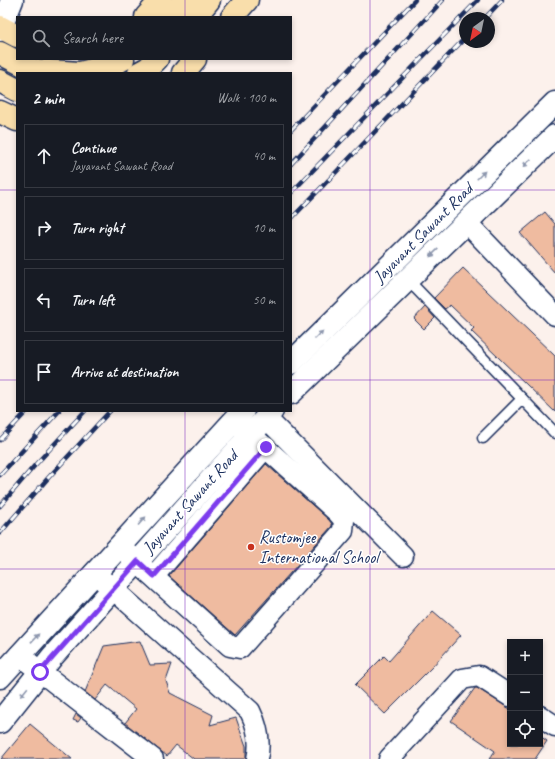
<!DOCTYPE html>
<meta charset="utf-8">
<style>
:root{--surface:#171b24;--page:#242831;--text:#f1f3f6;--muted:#9ea1a6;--line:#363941}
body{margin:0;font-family:Caveat,sans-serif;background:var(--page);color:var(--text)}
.controls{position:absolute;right:12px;bottom:12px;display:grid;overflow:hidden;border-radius:0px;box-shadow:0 2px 6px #0003}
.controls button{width:36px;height:36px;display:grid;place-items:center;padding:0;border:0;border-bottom:1px solid var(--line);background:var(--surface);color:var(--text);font:20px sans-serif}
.compass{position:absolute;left:459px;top:12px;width:36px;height:36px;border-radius:50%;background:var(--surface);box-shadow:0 2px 6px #0003;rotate:213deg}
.stop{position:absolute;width:12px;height:12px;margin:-9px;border:3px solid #7c3aed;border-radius:50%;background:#fff}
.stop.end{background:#7c3aed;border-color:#fff;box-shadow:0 1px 4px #0008}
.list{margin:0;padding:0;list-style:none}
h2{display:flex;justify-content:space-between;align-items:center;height:52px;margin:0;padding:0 16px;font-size:17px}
h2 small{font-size:13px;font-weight:400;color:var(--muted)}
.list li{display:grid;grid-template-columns:26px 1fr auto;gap:12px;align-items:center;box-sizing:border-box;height:64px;margin:0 8px 8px;padding:0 8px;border:1px solid var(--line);border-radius:0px}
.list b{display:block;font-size:15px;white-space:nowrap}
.list p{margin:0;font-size:13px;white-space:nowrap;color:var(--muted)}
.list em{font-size:13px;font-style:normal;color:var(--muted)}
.icon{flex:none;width:22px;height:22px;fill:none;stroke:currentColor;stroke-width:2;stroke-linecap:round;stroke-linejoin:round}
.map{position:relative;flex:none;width:555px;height:759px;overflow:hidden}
.search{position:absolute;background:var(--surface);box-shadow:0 2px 6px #0003;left:16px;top:16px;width:276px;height:44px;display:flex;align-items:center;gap:10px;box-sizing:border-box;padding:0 14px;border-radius:0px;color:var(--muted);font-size:15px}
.panel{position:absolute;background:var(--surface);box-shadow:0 2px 6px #0003;left:16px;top:72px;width:276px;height:340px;border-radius:0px}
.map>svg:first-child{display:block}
.building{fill:#efbba0;stroke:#1b2f5e}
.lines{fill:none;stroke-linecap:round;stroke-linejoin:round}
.service-casing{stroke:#1b2f5e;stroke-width:13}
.minor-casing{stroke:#1b2f5e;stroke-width:23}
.tertiary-casing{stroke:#1b2f5e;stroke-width:25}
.secondary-casing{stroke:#1b2f5e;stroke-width:25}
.primary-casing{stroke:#1b2f5e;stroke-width:25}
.service{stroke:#fff;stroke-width:10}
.minor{stroke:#fff;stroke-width:20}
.tertiary{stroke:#fff;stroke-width:22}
.secondary{stroke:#fff;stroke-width:22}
.primary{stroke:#f9deab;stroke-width:22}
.rail-casing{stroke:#1b2f5e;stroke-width:4.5}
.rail{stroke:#fff;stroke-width:3;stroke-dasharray:9;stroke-linecap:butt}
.oneway{fill:#8d97ae}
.route{stroke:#7c3aed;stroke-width:5}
.grid{fill:none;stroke:#7b2cbf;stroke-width:1;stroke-opacity:0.55}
.poi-dot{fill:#c8321e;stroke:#fff;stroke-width:1.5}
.labels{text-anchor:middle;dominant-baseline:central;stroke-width:3;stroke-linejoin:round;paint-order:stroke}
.street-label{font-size:17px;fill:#1b2f5e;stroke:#fff}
.poi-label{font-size:17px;fill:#1b2f5e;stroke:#fff;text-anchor:start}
</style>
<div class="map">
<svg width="555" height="759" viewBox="0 0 555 759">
<rect width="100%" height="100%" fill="#fcf1ec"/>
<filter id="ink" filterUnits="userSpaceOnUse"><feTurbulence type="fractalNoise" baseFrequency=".025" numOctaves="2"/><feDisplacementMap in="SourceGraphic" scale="8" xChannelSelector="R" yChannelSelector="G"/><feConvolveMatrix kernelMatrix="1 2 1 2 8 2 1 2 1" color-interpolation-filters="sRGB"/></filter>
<g filter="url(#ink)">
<!-- building -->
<g class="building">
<polygon points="545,212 555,224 555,273 520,233"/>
<polygon points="463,268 555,356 555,412 471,331 474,328 450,305 445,309 434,298"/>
<polygon points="425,307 435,318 424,329 414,319"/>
<polygon points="266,464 329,520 332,524 332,526 235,635 169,576"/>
<polygon points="433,611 461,635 432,667 385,714 355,685 384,656 389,661"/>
<polygon points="140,641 150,665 172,664 166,681 170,693 213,715 210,725 236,718 246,746 246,759 194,759 176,745 167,756 125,723 136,709 107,685 95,700 85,692 104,646"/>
<polygon points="475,688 477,688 510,709 510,744 540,744 540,736 547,741 535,759 489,759 495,751 451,721"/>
<polygon points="76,714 81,718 78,722 73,720"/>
<polygon points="30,724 72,759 1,759"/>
</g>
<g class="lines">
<!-- service casing -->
<g class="service-casing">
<g id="service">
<polyline points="407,279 555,433"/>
<polyline points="483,438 522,399"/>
</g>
</g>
<!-- minor casing -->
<g class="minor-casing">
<g id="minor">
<polyline points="466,222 555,315"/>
<polyline points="266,418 403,556"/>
<polyline points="119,546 230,646 240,648 343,531 344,520 337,512 238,423"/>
<path d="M94,573L113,589L250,711C258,727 261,742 257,759"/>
<polyline points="154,576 266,447"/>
<polyline points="19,655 153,759"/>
<polyline points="540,716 555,726"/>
<polyline points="389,759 462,679 479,676 510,696"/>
</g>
</g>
<!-- tertiary casing -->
<g class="tertiary-casing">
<g id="tertiary">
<polyline points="291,363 555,103"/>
<polyline points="291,393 555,136"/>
<polyline points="0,677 243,411"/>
<polyline points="0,722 52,657 272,411"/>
</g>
</g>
<!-- secondary casing -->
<g class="secondary-casing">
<polyline id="secondary" points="0,30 12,0"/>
</g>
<!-- primary casing -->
<g class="primary-casing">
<g id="primary">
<polyline points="146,17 161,0"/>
<polyline points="170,17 185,0"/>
<polyline points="195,17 209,0"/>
<polyline points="232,17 247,0"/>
<polyline points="0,27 17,36"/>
<polyline points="0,53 33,70 80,73 112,65 123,59"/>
<polyline points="139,73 148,68 157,59"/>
<polyline points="183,73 195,59"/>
<polyline points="0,81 17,90"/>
<polyline points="0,112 17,120"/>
</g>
</g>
<!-- service -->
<use href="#service" class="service"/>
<!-- minor -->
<use href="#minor" class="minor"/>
<!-- tertiary -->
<use href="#tertiary" class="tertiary"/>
<!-- secondary -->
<use href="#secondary" class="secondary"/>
<!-- primary -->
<use href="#primary" class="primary"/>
<!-- rail casing -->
<g class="rail-casing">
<g id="rail">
<polyline points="485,18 502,0"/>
<polyline points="291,130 415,0"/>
<polyline points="291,164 443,0"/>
<polyline points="291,193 478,0"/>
<polyline points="291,219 465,38"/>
<polyline points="0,440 27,411"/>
<polyline points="0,475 59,411"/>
<polyline points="0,506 36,464 85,411"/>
<polyline points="0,533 49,477 110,411"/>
</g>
</g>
<!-- rail -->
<use href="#rail" class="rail"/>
</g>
<!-- one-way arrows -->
<defs><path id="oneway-solid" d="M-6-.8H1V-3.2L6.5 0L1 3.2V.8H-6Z"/></defs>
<g class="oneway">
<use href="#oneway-solid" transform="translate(527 163) rotate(136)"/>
<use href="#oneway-solid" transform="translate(481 175) rotate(-45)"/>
<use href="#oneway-solid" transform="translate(434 253) rotate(136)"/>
<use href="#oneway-solid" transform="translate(319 335) rotate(-45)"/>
<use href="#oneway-solid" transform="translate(142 521) rotate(-48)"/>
<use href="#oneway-solid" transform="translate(35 638) rotate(-47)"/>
<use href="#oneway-solid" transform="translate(24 692) rotate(129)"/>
</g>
</g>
<g class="lines" filter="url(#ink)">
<!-- route -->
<polyline class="route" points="40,672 138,561 154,576 266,447"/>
</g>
<!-- grid -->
<path class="grid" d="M185,0V17M370,0V759M185,59V73M0,190H17M291,190H555M0,380H17M291,380H555M185,411V759M0,569H555"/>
<!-- markers -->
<circle class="poi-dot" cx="251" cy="547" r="4"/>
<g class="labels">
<!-- street labels -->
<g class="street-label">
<text transform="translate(423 233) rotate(-45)">Jayavant Sawant Road</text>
<text transform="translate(190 502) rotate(-48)">Jayavant Sawant Road</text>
</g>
<!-- poi labels -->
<g class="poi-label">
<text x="259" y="537">Rustomjee<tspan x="259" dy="20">International School</tspan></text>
</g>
</g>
</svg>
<div class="controls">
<button>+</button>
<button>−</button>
<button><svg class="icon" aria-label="locate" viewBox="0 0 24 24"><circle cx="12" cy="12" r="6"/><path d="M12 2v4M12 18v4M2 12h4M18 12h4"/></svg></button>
</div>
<svg class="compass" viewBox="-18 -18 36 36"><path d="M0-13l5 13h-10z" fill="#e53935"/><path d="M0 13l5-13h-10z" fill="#9ea1a6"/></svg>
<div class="stop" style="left:40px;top:672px"></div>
<div class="stop end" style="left:266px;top:447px"></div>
<div class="search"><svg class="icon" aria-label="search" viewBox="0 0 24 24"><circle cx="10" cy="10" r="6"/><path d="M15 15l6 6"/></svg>Search here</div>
<section class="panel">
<h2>2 min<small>Walk · 100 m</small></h2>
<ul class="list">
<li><svg class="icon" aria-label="ahead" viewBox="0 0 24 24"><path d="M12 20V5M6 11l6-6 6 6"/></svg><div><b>Continue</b><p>Jayavant Sawant Road</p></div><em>40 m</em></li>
<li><svg class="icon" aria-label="right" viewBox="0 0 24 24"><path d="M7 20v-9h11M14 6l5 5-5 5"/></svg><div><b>Turn right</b></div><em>10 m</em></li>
<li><svg class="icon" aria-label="left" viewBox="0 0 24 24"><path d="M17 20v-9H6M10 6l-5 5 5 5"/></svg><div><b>Turn left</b></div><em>50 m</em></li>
<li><svg class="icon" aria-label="arrive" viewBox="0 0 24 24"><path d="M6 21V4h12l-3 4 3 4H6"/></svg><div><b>Arrive at destination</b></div></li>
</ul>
</section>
</div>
